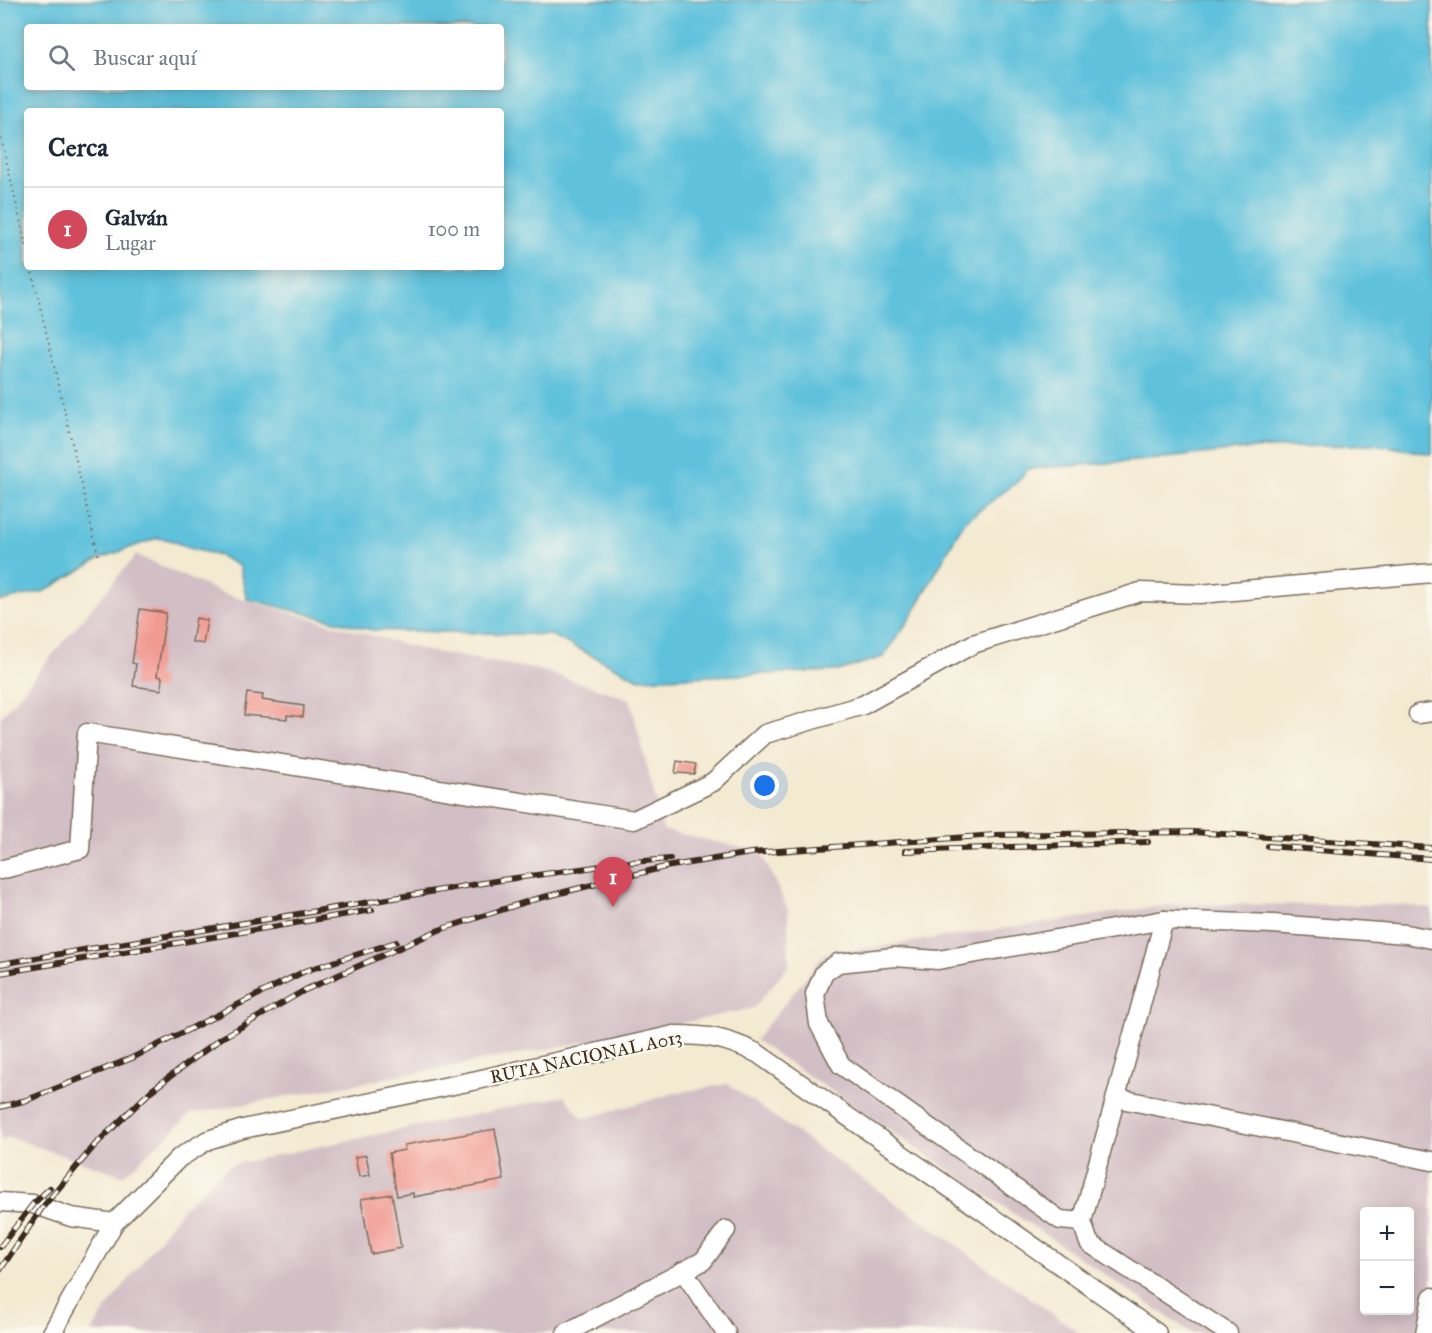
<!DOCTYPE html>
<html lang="es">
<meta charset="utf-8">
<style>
:root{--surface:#fff;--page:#f6f6f7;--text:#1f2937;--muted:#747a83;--line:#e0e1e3;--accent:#d1495b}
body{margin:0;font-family:"IM FELL Great Primer",serif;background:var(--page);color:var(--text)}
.controls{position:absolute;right:18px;bottom:18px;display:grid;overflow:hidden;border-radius:6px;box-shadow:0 3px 15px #0003}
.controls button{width:54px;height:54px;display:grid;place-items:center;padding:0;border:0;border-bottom:2px solid var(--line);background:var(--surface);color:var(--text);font:30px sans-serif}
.you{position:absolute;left:765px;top:786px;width:21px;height:21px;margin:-15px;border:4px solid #fff;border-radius:50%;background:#1a73e8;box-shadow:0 0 0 9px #1a73e833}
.badge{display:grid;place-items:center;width:39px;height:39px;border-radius:50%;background:var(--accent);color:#fff;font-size:20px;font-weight:700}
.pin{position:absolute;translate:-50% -50px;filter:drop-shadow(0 2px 3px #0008)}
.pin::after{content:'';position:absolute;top:32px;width:21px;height:18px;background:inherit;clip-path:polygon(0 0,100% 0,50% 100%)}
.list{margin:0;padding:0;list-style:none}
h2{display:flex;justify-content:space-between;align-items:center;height:78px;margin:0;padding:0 24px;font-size:26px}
h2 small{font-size:20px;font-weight:400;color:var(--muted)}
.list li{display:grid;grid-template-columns:39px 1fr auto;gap:18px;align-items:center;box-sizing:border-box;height:84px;padding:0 24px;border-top:2px solid var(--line)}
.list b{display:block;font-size:22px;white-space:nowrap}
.list p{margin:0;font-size:20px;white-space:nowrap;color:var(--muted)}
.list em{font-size:20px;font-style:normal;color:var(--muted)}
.icon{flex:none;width:33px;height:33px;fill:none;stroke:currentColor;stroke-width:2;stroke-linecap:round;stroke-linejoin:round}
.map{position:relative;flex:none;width:1432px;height:1333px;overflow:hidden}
.search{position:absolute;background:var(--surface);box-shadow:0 3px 15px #0003;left:24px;top:24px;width:480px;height:66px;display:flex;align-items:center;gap:15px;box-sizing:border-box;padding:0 21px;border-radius:6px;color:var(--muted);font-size:22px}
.panel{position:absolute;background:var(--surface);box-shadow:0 3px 15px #0003;left:24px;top:108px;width:480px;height:162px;border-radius:6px}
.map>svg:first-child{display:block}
.industrial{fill:#d2bec5;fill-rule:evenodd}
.water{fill:#5ec1dc;stroke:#4c767d;stroke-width:1.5;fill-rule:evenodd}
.building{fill:#f19a92}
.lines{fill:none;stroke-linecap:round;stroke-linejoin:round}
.minor-casing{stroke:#7b6d5d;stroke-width:21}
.path{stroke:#7b6d5d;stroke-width:2;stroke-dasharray:1.5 4.5;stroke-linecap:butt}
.minor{stroke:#fff;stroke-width:18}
.rail-casing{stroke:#3b2a1e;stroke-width:6}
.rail{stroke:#fbf7ec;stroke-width:4;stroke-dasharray:11;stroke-linecap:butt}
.labels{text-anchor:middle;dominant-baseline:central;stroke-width:4.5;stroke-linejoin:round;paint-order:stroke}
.street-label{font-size:18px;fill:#3b2a1e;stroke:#fbf7ec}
</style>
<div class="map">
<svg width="1432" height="1333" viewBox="0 0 1432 1333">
<rect width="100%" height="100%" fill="#fbf7ec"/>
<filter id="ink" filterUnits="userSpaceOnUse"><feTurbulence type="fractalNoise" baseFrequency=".0167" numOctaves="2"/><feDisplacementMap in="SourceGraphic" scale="12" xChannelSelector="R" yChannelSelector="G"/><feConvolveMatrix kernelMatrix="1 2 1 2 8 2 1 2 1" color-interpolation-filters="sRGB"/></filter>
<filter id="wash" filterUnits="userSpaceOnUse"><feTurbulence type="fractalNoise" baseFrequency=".008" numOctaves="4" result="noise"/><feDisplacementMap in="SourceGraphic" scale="24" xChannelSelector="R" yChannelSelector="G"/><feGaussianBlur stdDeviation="1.35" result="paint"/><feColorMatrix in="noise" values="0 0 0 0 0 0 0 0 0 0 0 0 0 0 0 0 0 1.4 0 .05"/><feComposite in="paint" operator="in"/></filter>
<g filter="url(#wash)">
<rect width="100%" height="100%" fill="#f3ead2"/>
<!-- industrial -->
<g class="industrial">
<polygon points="136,555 224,594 427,651 540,670 630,699 663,830 761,852 788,910 789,965 754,1008 645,1031 191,1114 123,1176 9,1137 0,1140 0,718"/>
<path d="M1176,904L1405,905L1432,909V1333H1192L755,1040L825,954ZM1364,1212H1410V1310H1364Z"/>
<polygon points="728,1084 1080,1333 91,1333 106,1309 184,1207 230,1165 564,1096 583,1119 675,1093"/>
</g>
<!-- water -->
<path class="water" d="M0,0H1432V454L1374,444L1247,449L1148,460L1028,469L1017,482L964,522L911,617L883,657L838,671L639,679L551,635L372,630L247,599L239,566L218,555L192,549L170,540L157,538L99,559L45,591L0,601ZM27,27H501V87H27ZM27,111H501V267H27Z"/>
<g id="blocks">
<!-- building -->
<g class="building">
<polygon points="140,609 166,613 157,676 162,677 161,690 133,686 136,664 132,663"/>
<polygon points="196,618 207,620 203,644 192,642"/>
<polygon points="247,693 263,695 262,700 304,706 303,717 287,715 287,719 244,715"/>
<polygon points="677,761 696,764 694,774 675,773"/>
<polygon points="495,1129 504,1180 413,1197 413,1193 397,1196 389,1153 405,1150 404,1145"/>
<polygon points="366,1155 370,1175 359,1177 355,1157"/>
<polygon points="392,1194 401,1248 371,1254 361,1199"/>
</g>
</g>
</g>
<g filter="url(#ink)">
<use href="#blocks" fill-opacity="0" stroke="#7b6d5d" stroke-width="1.5"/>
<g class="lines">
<!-- minor casing -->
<g class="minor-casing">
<g id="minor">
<polyline points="1418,714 1432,712"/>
<polyline points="0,870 80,849 87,733 634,820 713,782 765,734 863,705 973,644 1140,592 1200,594 1432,573"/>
<polyline points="1164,920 1082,1222 1089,1243 1228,1333"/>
<polyline points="1116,1098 1432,1161"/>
<polyline points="0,1202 33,1204 71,1217 114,1223"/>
<polyline points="1082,1222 1060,1220 841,1065 819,1024 815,994 824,973 838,963 894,957 938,960 1164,920 1273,924 1406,934 1432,939"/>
<polyline points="683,1271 726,1333"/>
<path d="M52,1333L114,1223L179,1158L208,1140L243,1129L477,1080L674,1035C709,1035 725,1038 757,1053L1157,1333"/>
<polyline points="566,1333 703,1261 726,1230"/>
<polyline points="1425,1333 1432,1297"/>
</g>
</g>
<!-- path -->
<g class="path">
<polyline points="0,133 27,250"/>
<polyline points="31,267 99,559"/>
</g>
<!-- minor -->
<use href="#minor" class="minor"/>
<!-- rail casing -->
<g class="rail-casing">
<g id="rail">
<polyline points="1268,846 1432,859"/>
<polyline points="905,851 1148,842"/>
<polyline points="0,964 501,880 631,862 670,859"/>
<polyline points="0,973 372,910"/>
<polyline points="0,1107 27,1100 132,1058 305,971 396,942"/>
<polyline points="0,1247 33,1204 50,1188"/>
<polyline points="0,1270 42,1208 95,1145 152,1090 220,1039 305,990 439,930 532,900 665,867 751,853 995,835 1193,832 1432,848"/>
</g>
</g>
<!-- rail -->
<use href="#rail" class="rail"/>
</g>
</g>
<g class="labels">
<!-- street labels -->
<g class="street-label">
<text transform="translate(586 1057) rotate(-12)">RUTA NACIONAL A013</text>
</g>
</g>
</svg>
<div class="controls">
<button>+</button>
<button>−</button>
</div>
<div class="you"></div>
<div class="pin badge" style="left:613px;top:907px">1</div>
<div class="search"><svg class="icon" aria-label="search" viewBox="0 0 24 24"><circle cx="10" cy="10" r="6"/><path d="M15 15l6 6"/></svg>Buscar aquí</div>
<section class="panel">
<h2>Cerca<small></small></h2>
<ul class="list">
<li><span class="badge">1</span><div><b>Galván</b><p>Lugar</p></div><em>100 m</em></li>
</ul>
</section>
</div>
